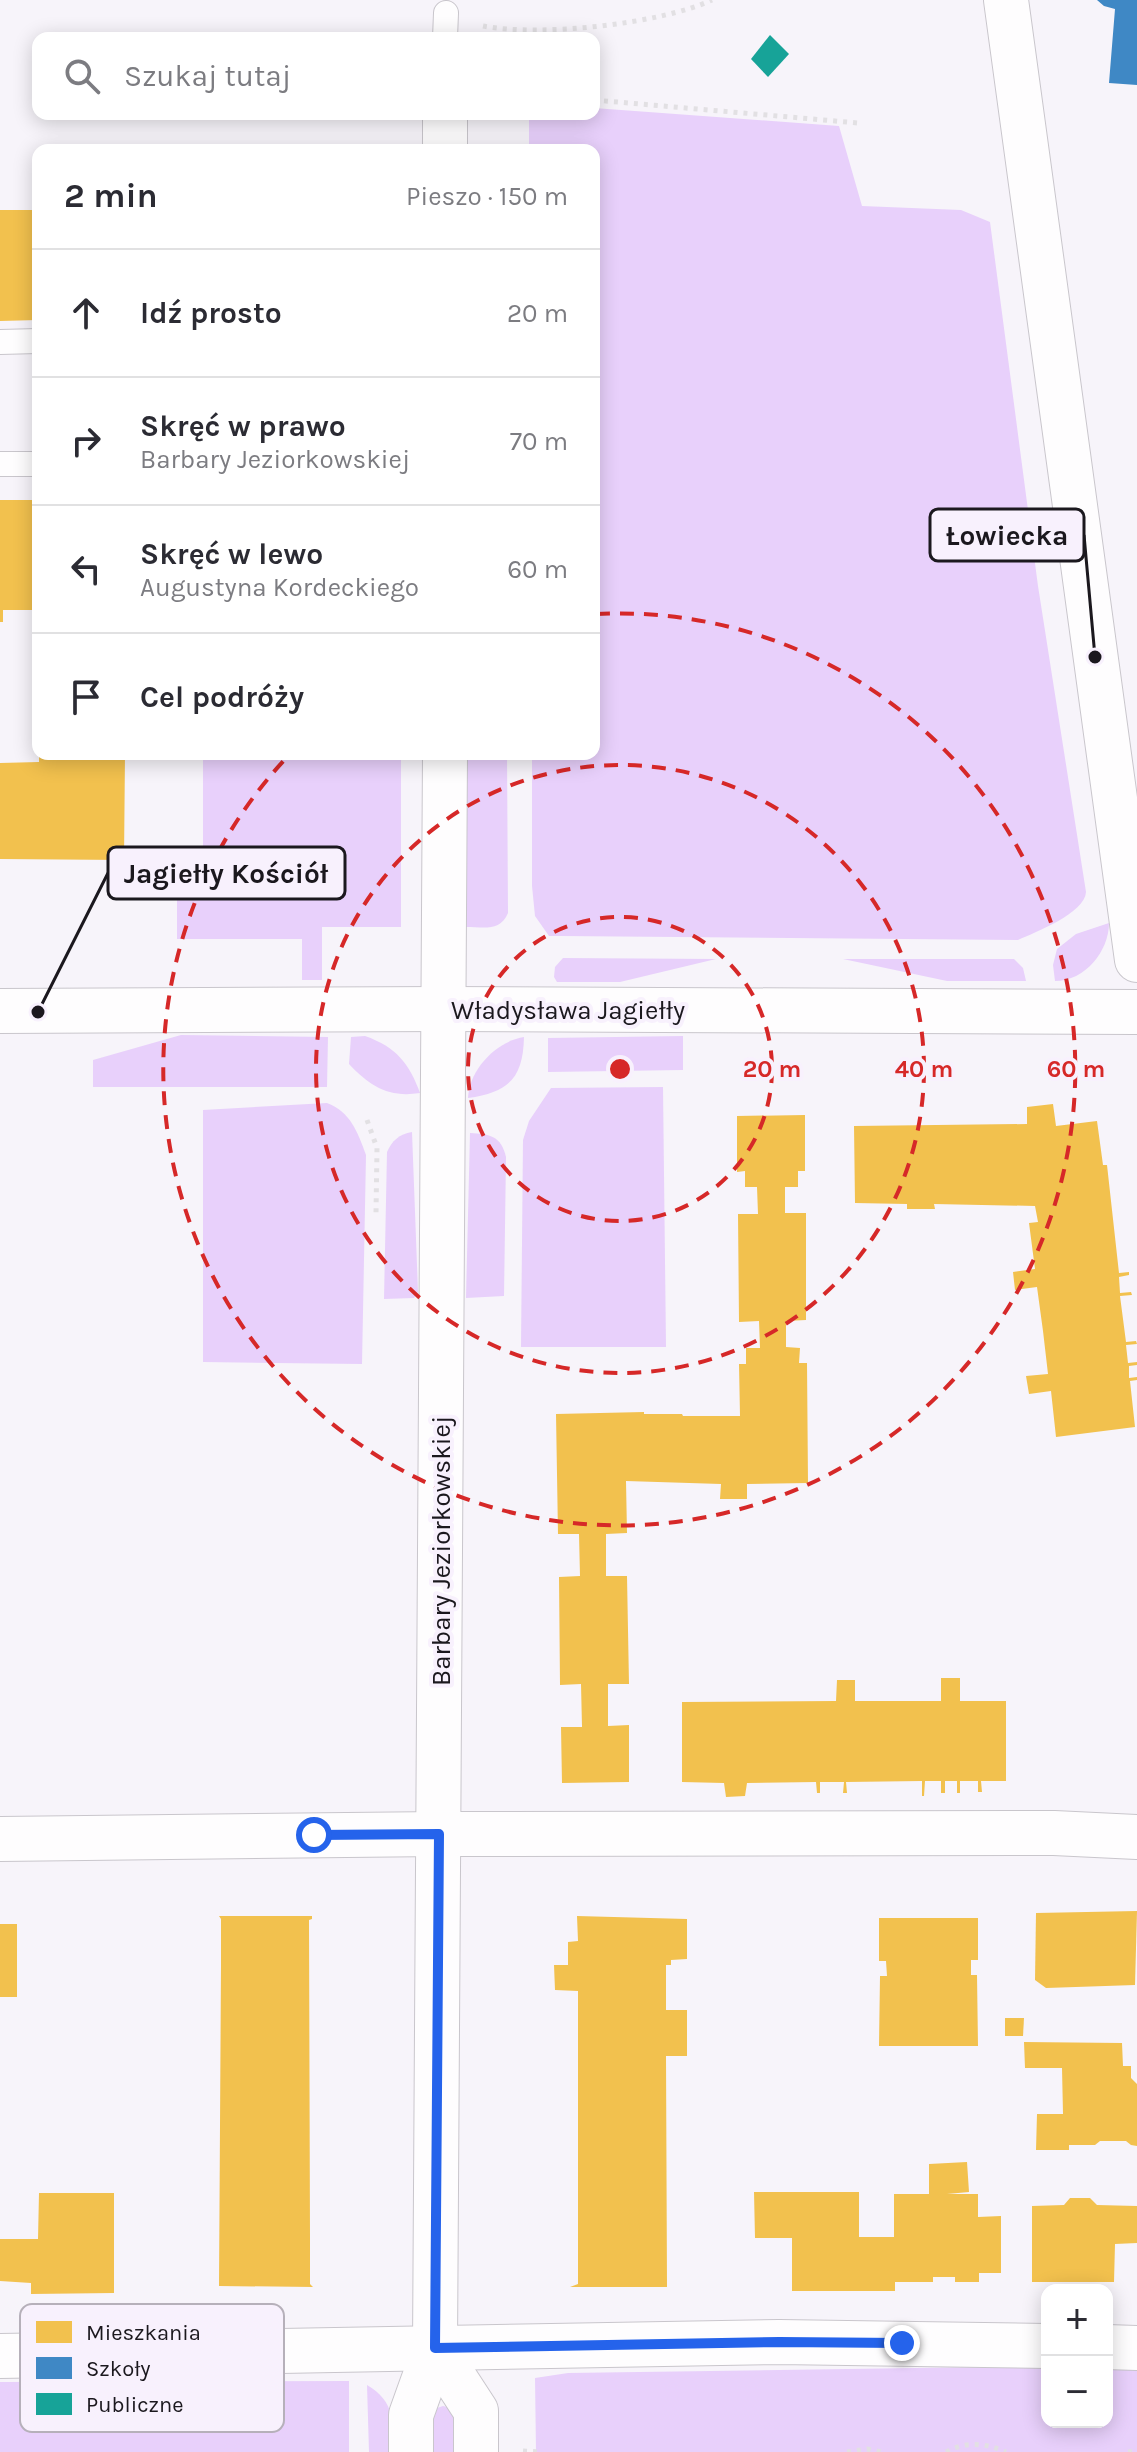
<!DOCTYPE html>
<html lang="pl">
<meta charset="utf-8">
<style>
:root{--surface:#fff;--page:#f7f7f7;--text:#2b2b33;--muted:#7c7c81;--line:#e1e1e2}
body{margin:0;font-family:Karla,sans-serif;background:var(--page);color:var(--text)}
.controls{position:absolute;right:24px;bottom:24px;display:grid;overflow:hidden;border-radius:16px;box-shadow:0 4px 20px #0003}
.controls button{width:72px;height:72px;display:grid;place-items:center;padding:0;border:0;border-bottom:2px solid var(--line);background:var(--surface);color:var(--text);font:40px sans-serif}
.stop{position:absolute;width:24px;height:24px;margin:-18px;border:6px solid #2563eb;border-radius:50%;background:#fff}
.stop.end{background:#2563eb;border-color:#fff;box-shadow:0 2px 8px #0008}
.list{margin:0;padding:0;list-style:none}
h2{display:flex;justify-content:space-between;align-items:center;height:104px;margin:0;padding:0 32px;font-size:34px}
h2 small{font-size:26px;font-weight:400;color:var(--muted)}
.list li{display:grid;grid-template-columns:52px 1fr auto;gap:24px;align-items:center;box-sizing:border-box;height:128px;padding:0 32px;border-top:2px solid var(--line)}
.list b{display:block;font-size:30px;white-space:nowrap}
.list p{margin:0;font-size:26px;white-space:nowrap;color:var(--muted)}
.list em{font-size:26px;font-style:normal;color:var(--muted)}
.icon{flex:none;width:44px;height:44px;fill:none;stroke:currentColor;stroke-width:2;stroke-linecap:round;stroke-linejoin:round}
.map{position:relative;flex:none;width:1137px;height:2452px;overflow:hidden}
.search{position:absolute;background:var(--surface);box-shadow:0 4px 20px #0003;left:32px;top:32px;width:568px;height:88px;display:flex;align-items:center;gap:20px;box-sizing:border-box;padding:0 28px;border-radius:16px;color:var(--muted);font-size:30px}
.panel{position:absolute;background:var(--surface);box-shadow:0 4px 20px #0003;left:32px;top:144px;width:568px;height:616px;border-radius:16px}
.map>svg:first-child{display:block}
.green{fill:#e8d0fb}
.homes{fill:#f2c14e}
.schools{fill:#3f88c5}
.public{fill:#17a398}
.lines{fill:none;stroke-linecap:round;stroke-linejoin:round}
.lane-casing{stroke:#c9c6cc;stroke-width:26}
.street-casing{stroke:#c9c6cc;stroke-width:46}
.path{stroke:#e2e0e3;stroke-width:5;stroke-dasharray:4 6;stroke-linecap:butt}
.lane{stroke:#fefdfe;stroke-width:24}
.street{stroke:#fefdfe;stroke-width:44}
.route{stroke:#2563eb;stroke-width:10}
.ring{fill:none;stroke:#d62828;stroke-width:4;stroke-dasharray:14 10}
.labels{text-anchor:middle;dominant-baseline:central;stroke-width:8;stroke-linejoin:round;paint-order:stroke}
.street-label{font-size:26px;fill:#1b181e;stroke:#f8f1fd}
.key{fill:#f8f1fd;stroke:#b6b0ba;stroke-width:2}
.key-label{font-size:22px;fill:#1b181e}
.centre{fill:#d62828;stroke:#f8f1fd;stroke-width:4}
.ring-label{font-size:24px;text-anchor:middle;font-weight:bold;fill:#d62828;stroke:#f8f1fd;stroke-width:8;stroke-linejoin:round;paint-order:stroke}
.leader{fill:none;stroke:#1b181e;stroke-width:3}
.callout-dot{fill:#1b181e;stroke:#f8f1fd;stroke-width:3}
.callout{fill:#f8f1fd;stroke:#1b181e;stroke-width:3}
.callout-label{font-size:28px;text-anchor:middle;font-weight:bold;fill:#1b181e}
</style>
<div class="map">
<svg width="1137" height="2452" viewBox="0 0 1137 2452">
<rect width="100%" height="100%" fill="#f7f4fa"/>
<!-- green -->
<g class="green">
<path d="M594,108L839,126L862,206L961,210L990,222L1038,586L1086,892C1085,913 1036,932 1018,940L560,936H549L535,916L532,886V754H594V150H529V114H594Z"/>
<polygon points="203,754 401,754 401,927 322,927 322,980 302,980 302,939 177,939 177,866 203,866"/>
<path d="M465,754H507L508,913C500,932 484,927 466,927Z"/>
<path d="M1109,923C1109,951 1085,981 1055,981L1053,965L1057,949L1076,934Z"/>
<polygon points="563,958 716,959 620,982 557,982 554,977 555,967"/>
<polygon points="843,959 1014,959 1023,968 1026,981 947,981"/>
<polygon points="181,1035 328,1037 327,1087 93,1087 93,1060"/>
<path d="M365,1036C396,1047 409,1063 420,1093C388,1098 370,1086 349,1064L351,1037Z"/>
<polygon points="683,1036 683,1070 548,1072 548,1038"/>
<path d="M524,1037C523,1077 510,1092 468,1098C469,1069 497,1041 524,1037Z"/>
<polygon points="663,1087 666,1347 521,1347 523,1140 529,1121 551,1088"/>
<path d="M327,1103C350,1111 358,1133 366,1155L362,1364L203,1362V1110Z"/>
<path d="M412,1132L418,1292L414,1298L384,1299L387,1152C392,1141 399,1134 412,1132Z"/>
<path d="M470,1133C490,1134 501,1136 506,1157L504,1296L466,1298Z"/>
<polygon points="1107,2365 1137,2365 1137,2452 536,2452 535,2378 568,2373 1047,2366 1047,2422 1107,2422"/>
<polygon points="349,2381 349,2452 0,2452 0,2382"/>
<path d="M367,2385C396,2402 392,2422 395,2452H369Z"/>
<polygon points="443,2406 455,2409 463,2452 425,2452 431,2410"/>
</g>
<!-- homes -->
<g class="homes">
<polygon points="0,210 38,210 38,320 0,321"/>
<polygon points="0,500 38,500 38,610 3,610 3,622 0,622"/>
<polygon points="39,754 125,754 124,860 0,859 0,763 39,762"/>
<polygon points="1053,1104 1056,1126 1097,1121 1103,1165 1107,1165 1119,1273 1129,1272 1129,1275 1119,1277 1120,1293 1131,1292 1132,1295 1120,1296 1126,1342 1136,1341 1137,1344 1126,1345 1128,1363 1137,1362 1137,1365 1129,1366 1129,1378 1137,1377 1137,1380 1130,1381 1135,1427 1056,1437 1051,1391 1029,1394 1026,1376 1048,1374 1043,1331 1037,1287 1015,1290 1013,1272 1035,1269 1029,1223 1038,1222 1035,1206 934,1204 935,1209 907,1209 907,1204 855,1203 854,1126 1027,1124 1027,1107"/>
<polygon points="805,1115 805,1171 798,1171 798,1187 785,1187 785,1213 806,1213 806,1320 786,1321 786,1347 800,1348 799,1363 807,1363 808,1483 747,1484 747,1499 720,1499 721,1484 626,1481 627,1533 606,1534 606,1576 627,1576 629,1684 608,1684 608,1726 629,1725 629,1782 562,1783 561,1727 582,1727 581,1684 560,1685 559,1577 580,1576 579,1534 558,1534 556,1414 644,1412 644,1414 682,1414 683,1416 740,1416 739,1364 746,1364 746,1348 760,1348 759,1321 739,1322 738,1214 758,1214 757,1187 745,1187 745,1171 737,1172 737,1116"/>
<polygon points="941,1678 960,1678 960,1701 1006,1701 1006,1781 981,1781 982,1792 978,1792 978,1781 960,1781 960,1793 957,1793 957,1781 945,1781 945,1793 941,1793 941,1781 925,1781 924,1796 922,1796 922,1781 846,1782 847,1793 843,1793 844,1782 820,1782 820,1793 817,1793 816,1782 747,1783 745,1796 726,1797 724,1783 682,1782 682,1702 836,1701 837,1680 855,1680 855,1701 941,1701"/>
<polygon points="1137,1911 1135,1985 1046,1988 1035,1980 1036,1913"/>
<polygon points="219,1916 312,1916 312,1919 309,1920 310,2237 310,2284 313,2287 219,2286 221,1966 221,1919"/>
<polygon points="577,1916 687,1919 687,1959 671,1960 671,1965 666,1965 666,2010 687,2010 687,2056 666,2056 667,2287 570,2287 578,2284 578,1991 555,1990 554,1965 568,1965 568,1942 578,1941"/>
<polygon points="879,1918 978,1918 978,1960 971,1960 971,1975 977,1975 978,2046 879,2046 880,1976 887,1976 886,1961 879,1961"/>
<rect x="0" y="1924" width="17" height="73"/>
<polygon points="1005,2018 1024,2018 1023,2036 1005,2036"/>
<polygon points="1024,2042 1122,2043 1123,2066 1131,2066 1131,2078 1137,2084 1137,2146 1131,2145 1126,2141 1100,2141 1095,2145 1069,2145 1069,2150 1036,2150 1037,2114 1063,2114 1062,2068 1025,2068"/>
<polygon points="967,2162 969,2192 947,2194 978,2194 978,2217 1001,2216 1001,2273 979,2273 979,2282 955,2282 955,2277 933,2277 933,2282 895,2282 895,2291 792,2291 792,2238 755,2238 754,2192 859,2192 859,2237 894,2237 894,2194 929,2194 929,2164"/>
<polygon points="39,2193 114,2193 114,2293 31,2294 31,2283 0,2281 0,2239 38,2239"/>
<polygon points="1070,2198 1090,2198 1097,2205 1137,2206 1137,2243 1115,2244 1114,2282 1032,2282 1032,2206 1064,2205"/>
</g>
<!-- schools -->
<polygon class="schools" points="1097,0 1137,0 1137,85 1109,83 1115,9 1104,6"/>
<!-- public -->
<polygon class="public" points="770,35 789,54 768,77 751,59"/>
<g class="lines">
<!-- lane casing -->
<g class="lane-casing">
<g id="lane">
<polyline points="445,38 446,13"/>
<polyline points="0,342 38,341"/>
<polyline points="0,464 38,464"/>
</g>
</g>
<!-- street casing -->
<g class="street-casing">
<g id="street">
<polyline points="1006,0 1137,960"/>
<polyline points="445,114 445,150"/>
<polyline points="0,1011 445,1009 1137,1012"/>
<polyline points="0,1839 439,1834 1054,1833 1137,1837"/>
<polyline points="1107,2347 1137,2348"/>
<polyline points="435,2348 476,2411 476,2452"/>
<polyline points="0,2356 779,2342 1047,2346"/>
<polyline points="411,2452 411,2415 435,2348 445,754"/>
</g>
</g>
<!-- path -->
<g class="path">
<path d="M483,26C540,37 660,24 712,0"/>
<polyline points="594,100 858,123"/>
<polyline points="367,1120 377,1148 376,1213"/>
<polyline points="523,2451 542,2452"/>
<polyline points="847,2452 867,2449 882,2452"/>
<path d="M946,2452C966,2441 985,2443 1006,2452"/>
<polyline points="1128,2452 1137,2451"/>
</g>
<!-- lane -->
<use href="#lane" class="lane"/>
<!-- street -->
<use href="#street" class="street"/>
</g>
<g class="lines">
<!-- route -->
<polyline class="route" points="314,1835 439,1834 435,2348 779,2342 902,2343"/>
</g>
<!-- distance rings -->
<g class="ring">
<circle cx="620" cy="1069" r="152"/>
<circle cx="620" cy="1069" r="304"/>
<path d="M596 614A456 456 0 1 1 289 755"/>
</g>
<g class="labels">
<!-- street labels -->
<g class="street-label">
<text x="568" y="1010">Władysława Jagiełły</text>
<text transform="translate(441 1551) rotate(-90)">Barbary Jeziorkowskiej</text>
</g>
</g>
<!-- legend -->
<rect x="20" y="2304" width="264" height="128" rx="12" class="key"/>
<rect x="36" y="2321" width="36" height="22" fill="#f2c14e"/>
<rect x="36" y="2357" width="36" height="22" fill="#3f88c5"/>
<rect x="36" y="2393" width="36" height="22" fill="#17a398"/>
<g class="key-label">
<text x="86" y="2340">Mieszkania</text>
<text x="86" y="2376">Szkoły</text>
<text x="86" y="2412">Publiczne</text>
</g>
<circle cx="620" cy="1069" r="12" class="centre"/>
<g class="ring-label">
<text x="772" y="1077">20 m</text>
<text x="924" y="1077">40 m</text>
<text x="1076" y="1077">60 m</text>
</g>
<!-- callouts -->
<path class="leader" d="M1095 657L1084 535M38 1012L108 873"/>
<g class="callout-dot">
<circle cx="1095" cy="657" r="8"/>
<circle cx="38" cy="1012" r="8"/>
</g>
<g class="callout">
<rect x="930" y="509" width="154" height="52" rx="8"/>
<rect x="108" y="847" width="237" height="52" rx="8"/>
</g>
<g class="callout-label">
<text x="1007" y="545">Łowiecka</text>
<text x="226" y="883">Jagiełły Kościół</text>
</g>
</svg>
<div class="controls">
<button>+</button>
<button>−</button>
</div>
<div class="stop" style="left:314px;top:1835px"></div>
<div class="stop end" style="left:902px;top:2343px"></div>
<div class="search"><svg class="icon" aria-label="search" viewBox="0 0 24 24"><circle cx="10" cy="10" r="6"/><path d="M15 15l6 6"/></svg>Szukaj tutaj</div>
<section class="panel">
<h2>2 min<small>Pieszo · 150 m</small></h2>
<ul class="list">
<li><svg class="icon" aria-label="ahead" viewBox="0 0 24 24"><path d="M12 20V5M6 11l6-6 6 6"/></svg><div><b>Idź prosto</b></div><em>20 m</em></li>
<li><svg class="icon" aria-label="right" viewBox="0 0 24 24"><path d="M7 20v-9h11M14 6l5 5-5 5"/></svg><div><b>Skręć w prawo</b><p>Barbary Jeziorkowskiej</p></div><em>70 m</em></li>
<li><svg class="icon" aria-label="left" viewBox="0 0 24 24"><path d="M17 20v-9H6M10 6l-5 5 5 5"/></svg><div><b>Skręć w lewo</b><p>Augustyna Kordeckiego</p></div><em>60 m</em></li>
<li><svg class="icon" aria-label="arrive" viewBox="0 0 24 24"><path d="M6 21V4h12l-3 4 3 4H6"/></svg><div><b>Cel podróży</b></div></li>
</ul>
</section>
</div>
